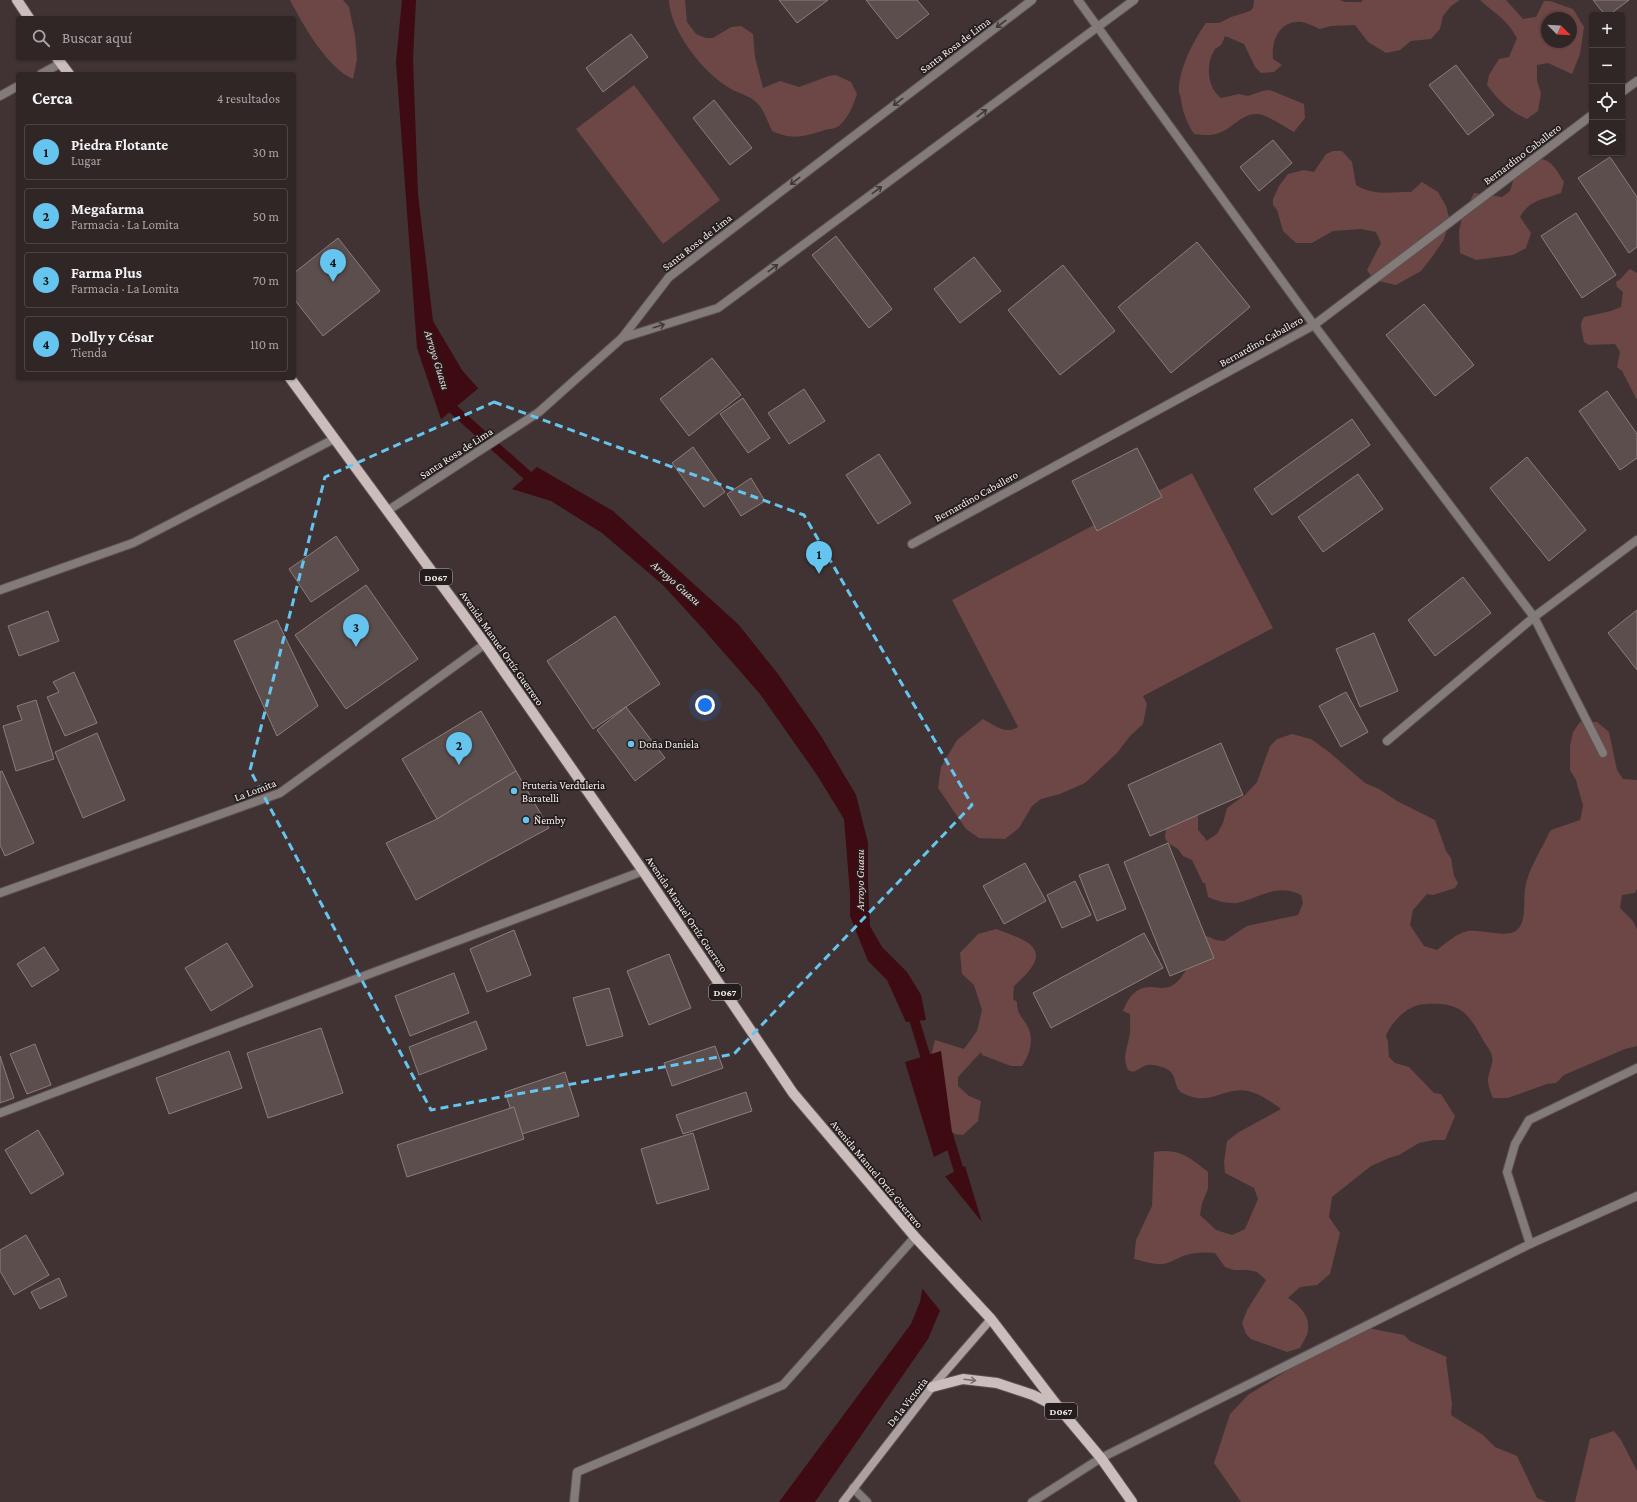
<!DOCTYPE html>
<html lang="es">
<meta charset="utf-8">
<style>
:root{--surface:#312626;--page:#3d3232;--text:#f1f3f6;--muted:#a8a5a7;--line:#4c4343;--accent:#65c5ee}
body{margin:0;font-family:"Crimson Pro",serif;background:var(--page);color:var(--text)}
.controls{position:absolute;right:12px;top:12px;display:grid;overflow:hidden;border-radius:4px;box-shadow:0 1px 3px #0004}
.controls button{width:36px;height:36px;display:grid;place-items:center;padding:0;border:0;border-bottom:1px solid var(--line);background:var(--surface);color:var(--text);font:20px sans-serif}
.compass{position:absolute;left:1541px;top:12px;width:36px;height:36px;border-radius:50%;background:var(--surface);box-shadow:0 1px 3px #0004;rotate:114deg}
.you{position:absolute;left:705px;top:705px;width:14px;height:14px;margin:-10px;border:3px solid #fff;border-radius:50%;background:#1a73e8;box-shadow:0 0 0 6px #1a73e833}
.badge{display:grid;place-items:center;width:26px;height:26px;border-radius:50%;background:var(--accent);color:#111;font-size:13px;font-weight:700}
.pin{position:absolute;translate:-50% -33px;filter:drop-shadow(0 1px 2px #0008)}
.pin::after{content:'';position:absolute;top:21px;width:14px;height:12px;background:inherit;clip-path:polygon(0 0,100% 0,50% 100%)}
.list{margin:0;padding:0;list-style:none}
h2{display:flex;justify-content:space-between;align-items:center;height:52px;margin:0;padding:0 16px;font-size:17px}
h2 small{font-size:13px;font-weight:400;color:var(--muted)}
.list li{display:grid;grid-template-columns:26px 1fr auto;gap:12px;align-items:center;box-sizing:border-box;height:56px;margin:0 8px 8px;padding:0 8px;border:1px solid var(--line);border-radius:4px}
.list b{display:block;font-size:15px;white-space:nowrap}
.list p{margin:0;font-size:13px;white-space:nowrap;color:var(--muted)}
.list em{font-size:13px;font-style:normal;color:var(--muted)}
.icon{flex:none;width:22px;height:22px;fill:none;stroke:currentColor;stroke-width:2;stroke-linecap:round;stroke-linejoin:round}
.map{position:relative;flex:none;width:1637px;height:1502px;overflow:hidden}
.search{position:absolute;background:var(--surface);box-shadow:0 1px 3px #0004;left:16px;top:16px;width:280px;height:44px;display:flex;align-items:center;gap:10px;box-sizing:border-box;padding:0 14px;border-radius:4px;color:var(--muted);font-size:15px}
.panel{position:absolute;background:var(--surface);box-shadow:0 1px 3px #0004;left:16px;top:72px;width:280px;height:308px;border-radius:4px}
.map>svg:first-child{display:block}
.green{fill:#6d4646;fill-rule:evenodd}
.water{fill:#3d0b11}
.pier{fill:#413333}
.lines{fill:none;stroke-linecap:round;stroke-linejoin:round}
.stream{stroke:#3d0b11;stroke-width:10}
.building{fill:#5d4e4e;stroke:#8d7c7c}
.service-casing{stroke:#5e5151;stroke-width:10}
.minor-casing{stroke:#5e5151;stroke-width:10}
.tertiary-casing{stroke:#5e5151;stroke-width:10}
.secondary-casing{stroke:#5e5151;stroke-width:10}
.primary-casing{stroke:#5e5151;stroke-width:12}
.service{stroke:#827b7a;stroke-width:8}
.minor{stroke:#827b7a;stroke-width:8}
.tertiary{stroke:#827b7a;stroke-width:8}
.secondary{stroke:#aca0a0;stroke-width:8}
.primary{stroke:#ccbdbd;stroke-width:10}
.oneway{stroke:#403939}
.oneway2{stroke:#786d6d}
.marked{fill:none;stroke:#65c5ee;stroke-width:3;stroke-dasharray:8 5;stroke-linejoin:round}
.poi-dot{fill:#65c5ee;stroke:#231d1d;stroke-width:1.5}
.labels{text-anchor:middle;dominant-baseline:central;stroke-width:3.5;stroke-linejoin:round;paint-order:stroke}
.shield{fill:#231d1d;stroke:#b8afaf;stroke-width:1}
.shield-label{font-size:10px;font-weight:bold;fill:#f8eeee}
.street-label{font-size:11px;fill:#f8eeee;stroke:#231d1d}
.poi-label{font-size:11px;fill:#f8eeee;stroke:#231d1d;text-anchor:start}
.water-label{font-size:12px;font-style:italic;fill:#fbd5d5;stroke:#231d1d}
</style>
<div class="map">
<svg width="1637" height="1502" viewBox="0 0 1637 1502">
<rect width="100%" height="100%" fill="#413333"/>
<!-- green -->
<g class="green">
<path d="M290,0H343L349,7L355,36L357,59L353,79C327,68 303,25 290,0Z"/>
<path d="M669,0H685L687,22L696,34L706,38H713L731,27L741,26L753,34L755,57L763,88L780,81L799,87L829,76L836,75L851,82L857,94C853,105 850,115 841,124C836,130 829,128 822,131C802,137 792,140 772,131C768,123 764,110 758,104C751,96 740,94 731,89C704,74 670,31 669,0Z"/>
<path d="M1254,0H1340L1345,2H1361L1363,0H1460L1451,6L1443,16L1440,29L1431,39L1411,41L1400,50L1386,53L1368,42L1355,25L1331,26L1320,29C1315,27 1308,23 1302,22C1280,20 1271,40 1273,59L1282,65L1274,72L1261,73L1255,67L1244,44L1225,36C1224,39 1223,42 1221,45C1219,47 1215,48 1214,51C1205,65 1208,89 1221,98L1239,94L1248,96L1262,91L1270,90L1304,104L1305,118L1294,132C1285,127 1266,114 1257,114C1241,114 1233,128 1219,133C1211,136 1203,135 1194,134C1187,123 1183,113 1181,100C1181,97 1179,94 1179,91C1178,71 1194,39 1206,23H1219L1231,17L1250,11L1253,8Z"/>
<path d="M1480,0H1506L1523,19L1536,17L1544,1H1550L1573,9L1584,27L1580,54L1572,74L1548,63L1537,65V81L1541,93L1538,111L1527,119C1509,111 1498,100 1487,85L1489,75L1499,59L1509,57L1517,38C1506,18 1495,14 1480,0ZM1547,18H1571V42H1547Z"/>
<polygon points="634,85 720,200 663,244 576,129"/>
<path d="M1333,151H1342L1352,162L1356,185C1375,196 1390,192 1411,192L1422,182L1438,192L1446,206L1450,221L1443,241L1432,257L1421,271L1396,285L1374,280L1367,270L1381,243L1376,232L1361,229L1333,231L1312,243H1296L1283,231L1277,210L1273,205V199L1279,186L1288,174L1304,170L1314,172L1326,154Z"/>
<path d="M1538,158C1554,161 1556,170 1564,182L1561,193C1543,200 1530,199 1520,217L1531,233L1526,248L1513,255L1476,260L1460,253L1459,231L1462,218L1474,193L1502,197L1510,191L1514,178Z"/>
<path d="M1630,269L1637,273V400L1622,371L1617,367L1620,352L1615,344L1589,345L1584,342C1583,333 1578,325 1584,317L1611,311L1621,307L1623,292L1617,287L1616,282C1624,277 1623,275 1630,269Z"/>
<path d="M1192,473L1273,628L1143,696L1147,704L1143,724L1130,736L1117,753L1085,783L1060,794L1041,799L1032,806L1019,828L1005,839L979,838L966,829L938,788L941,767L957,740L983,719C994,725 1006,735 1018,727L952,600Z"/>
<path d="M1580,722H1597L1609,732L1617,770L1623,779L1637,780V889L1635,893L1622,895L1620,908L1633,921L1637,929V1046L1625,1049L1564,1075L1556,1083L1547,1084L1508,1098H1493C1491,1093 1488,1086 1488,1080C1488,1073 1494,1063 1492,1056C1491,1051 1486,1045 1483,1040C1468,1012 1460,1002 1426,1004C1409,1004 1393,1020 1386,1035L1388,1042L1389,1057L1395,1063L1409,1067L1434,1093L1441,1094L1455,1116L1445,1140H1434L1419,1143L1399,1155L1389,1158L1371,1166L1332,1197L1329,1217L1340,1233L1330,1274L1317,1285L1300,1287L1288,1298C1299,1305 1310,1315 1308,1330C1308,1335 1303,1342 1300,1348L1287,1352L1251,1339L1246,1334L1242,1323L1247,1310L1266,1280L1257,1272L1248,1270H1234L1225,1267L1215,1253C1204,1252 1194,1252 1183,1256C1176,1259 1170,1263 1163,1264C1153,1265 1144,1261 1134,1259L1136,1240L1152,1206L1154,1152C1179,1148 1189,1157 1208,1172V1189L1202,1203L1200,1215L1216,1230L1232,1235L1245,1229L1258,1199L1254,1188L1225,1173L1224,1162L1227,1141L1239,1132L1281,1109C1267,1099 1252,1087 1233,1091C1221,1093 1210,1100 1197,1098C1192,1097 1181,1094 1178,1089C1175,1083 1175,1077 1171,1072C1166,1067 1154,1064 1147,1065C1143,1066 1138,1070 1133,1072L1128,1070C1122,1058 1127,1049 1129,1038C1131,1030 1130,1022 1130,1014L1123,1011C1128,998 1136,986 1152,987C1158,988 1167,989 1173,985C1184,980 1198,946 1204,935L1216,940L1224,941L1247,926L1298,915L1303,903L1301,895C1278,884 1265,895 1244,901C1240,902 1236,904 1232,903C1224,903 1215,900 1208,897L1205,883H1203L1192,860L1183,856L1178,849L1168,843L1165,838L1168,803L1198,814V830L1205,838L1206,841L1217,834L1223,823L1227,808L1245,795L1257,782L1270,746L1277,739L1292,734L1311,739L1329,752L1365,783L1379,789L1397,801L1435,820L1446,851L1451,858L1454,876L1458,883L1455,888L1433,895L1427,894L1413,910L1410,925L1424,946L1437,950C1446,943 1457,933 1468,931C1481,929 1503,937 1514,932C1528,925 1523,900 1525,889C1528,869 1541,851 1549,833L1551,830L1580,820L1583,806L1576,780L1570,770V746L1573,732Z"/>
<path d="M996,929C1036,943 1053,952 1014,986L1013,999L1017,1002C1017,1015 1022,1016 1028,1027C1034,1040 1030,1054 1022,1066H1011L982,1055L981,1052L958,1077V1086L969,1096L981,1101L978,1121L963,1135L955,1134L934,1120L930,1060L935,1040L964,1049L977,1031L982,1010L974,985L962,974L960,953L978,934Z"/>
<polygon points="1358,1326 1404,1335 1410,1341 1447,1357 1446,1360 1452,1404 1451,1415 1483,1435 1495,1447 1517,1456 1537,1498 1547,1502 1241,1502 1214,1463 1230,1414 1248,1395"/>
<polygon points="1614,1431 1621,1440 1637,1471 1637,1502 1575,1502 1590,1439"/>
</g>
<!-- water -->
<g class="water">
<polygon points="402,0 416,0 413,59 418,194 433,321 462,370 485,396 445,431 417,348 396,62"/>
<polygon points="537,467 613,511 738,624 778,674 821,736 856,795 868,843 868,883 870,926 882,947 907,972 921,995 926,1020 906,1022 887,980 868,961 850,916 850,893 844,819 817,775 760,694 705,631 663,585 602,533 551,501 512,489"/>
<polygon points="941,1051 954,1147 934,1157 905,1062"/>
<polygon points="965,1166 986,1236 935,1182"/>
<polygon points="923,1285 942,1306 928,1339 815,1502 779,1502 911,1324 920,1302"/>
</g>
<!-- pier -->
<g class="pier">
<polygon points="480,387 486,395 486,397 446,433 443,433 439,421"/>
<polygon points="944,1175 985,1226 988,1235 987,1237 984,1237 933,1183 934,1180"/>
<polygon points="922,1283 925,1284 944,1305 942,1313 921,1287"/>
</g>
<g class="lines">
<!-- stream -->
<g class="stream">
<polyline points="452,408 537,484"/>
<polyline points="911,1009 929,1068"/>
<polyline points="948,1135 962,1181"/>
</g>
</g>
<!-- building -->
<g class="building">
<polygon points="779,0 828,0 797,23"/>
<polygon points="866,0 917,0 929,14 897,39"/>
<polygon points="1593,0 1629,0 1609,15 1605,15"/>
<polygon points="631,34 648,57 603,92 586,68"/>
<polygon points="1456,65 1494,115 1468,135 1429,85"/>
<polygon points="714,100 752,148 730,165 693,118"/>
<polygon points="1273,140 1292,163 1259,191 1240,167"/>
<polygon points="1610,157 1637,197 1637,247 1629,253 1578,178"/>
<polygon points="1576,213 1616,275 1582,298 1541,236"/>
<polygon points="836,236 892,309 869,328 812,255"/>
<polygon points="338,238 380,291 323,336 294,299 294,273"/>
<polygon points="1197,242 1250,307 1171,373 1118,307"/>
<polygon points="974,257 1001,291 960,323 934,289"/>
<polygon points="1063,265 1115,331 1060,375 1008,310"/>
<polygon points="1424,304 1474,365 1435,396 1386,335"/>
<polygon points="712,358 741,395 689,436 660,399"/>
<polygon points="804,389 825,421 789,444 768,413"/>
<polygon points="1607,391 1637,434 1637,458 1620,470 1579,411"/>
<polygon points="743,398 770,438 748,453 720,414"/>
<polygon points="1352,419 1370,445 1272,515 1254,489"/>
<polygon points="693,447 725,492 704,507 672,463"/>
<polygon points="1137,448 1162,497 1097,531 1072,481"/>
<polygon points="879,454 911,503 878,524 846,475"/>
<polygon points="1527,457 1586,530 1549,561 1490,488"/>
<polygon points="1358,474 1383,509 1323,552 1298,517"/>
<polygon points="751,478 765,501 741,516 727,494"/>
<polygon points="336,536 359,570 311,602 289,569"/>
<polygon points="1463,577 1491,613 1435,656 1408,620"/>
<polygon points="366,585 418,659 346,709 295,635"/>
<polygon points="1637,610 1637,670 1608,633"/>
<polygon points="48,611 59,641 19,656 8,626"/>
<polygon points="615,616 660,684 593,729 547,661"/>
<polygon points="277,620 318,706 277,736 234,641"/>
<polygon points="1374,633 1398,691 1360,707 1336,649"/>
<polygon points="74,672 97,723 65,736 47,697 59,692 53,682"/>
<polygon points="1346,692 1368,732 1341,747 1319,706"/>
<polygon points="36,700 54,759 16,771 3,726 22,720 17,706"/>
<polygon points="626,707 665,758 635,781 597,730"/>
<polygon points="481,711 516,771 437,819 402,759"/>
<polygon points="97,733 125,800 83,818 55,752"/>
<polygon points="1221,743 1243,795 1150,836 1128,785"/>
<polygon points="2,771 34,843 5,856 0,845 0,772"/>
<polygon points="516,771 549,828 416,900 386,843 437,819"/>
<polygon points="1168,843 1214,958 1170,976 1124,862"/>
<polygon points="1025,863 1046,901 1004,924 983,886"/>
<polygon points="1108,864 1126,909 1097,921 1079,875"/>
<polygon points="1075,881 1091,915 1062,928 1047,895"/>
<polygon points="514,930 531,975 487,992 470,949"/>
<polygon points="1144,933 1163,968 1051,1028 1033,993"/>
<polygon points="227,943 253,986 211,1011 185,968"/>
<polygon points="44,947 59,970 32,987 17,964"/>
<polygon points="669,954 691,1008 649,1025 627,971"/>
<polygon points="454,973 469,1013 410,1036 395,996"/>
<polygon points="609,988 623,1036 587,1046 573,998"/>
<polygon points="476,1021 487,1049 419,1075 409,1047"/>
<polygon points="321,1028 343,1093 268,1118 247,1053"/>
<polygon points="35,1044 51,1085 27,1094 10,1054"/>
<polygon points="715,1046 723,1068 672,1086 664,1063"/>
<polygon points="229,1051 242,1088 169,1114 156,1078"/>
<polygon points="0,1056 14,1098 0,1103"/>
<polygon points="565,1072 579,1116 519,1135 505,1092"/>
<polygon points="746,1092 752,1111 683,1134 676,1115"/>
<polygon points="514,1107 524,1139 407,1177 397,1145"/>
<polygon points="38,1130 64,1174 31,1194 5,1150"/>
<polygon points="693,1133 709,1189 657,1204 641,1149"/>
<polygon points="26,1235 49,1275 14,1295 0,1271 0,1250"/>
<polygon points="59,1278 67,1296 40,1309 31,1292"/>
</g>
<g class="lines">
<!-- service casing -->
<g class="service-casing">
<g id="service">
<polyline points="853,1488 867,1502"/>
<polyline points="574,1502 577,1472 783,1385 915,1237"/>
<polyline points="1032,1502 1101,1458"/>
</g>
</g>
<!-- minor casing -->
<g class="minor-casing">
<g id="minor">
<polyline points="1078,0 1314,325 1534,617 1603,753"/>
<polyline points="41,74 61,63"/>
<polyline points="1622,92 1637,81"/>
<polyline points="0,96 18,86"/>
<polyline points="912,544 1314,325 1592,115"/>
<polyline points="0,590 133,543 334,439"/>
<polyline points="1387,741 1534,617 1637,540"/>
<polyline points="0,1113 643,871"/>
<polyline points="1530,1244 1507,1172 1515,1144 1529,1120 1637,1068"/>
<polyline points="1101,1458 1530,1244 1637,1196"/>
</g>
</g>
<!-- tertiary casing -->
<g class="tertiary-casing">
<g id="tertiary">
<polyline points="622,338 718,308 1134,0"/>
<polyline points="387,511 539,412 622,338 669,277 1032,0"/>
<polyline points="0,893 280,793 485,644"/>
</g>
</g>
<!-- secondary casing -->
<g class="secondary-casing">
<polyline id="secondary" points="843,1502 932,1387 991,1319"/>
</g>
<!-- primary casing -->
<g class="primary-casing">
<g id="primary">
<polyline points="17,0 29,18"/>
<polyline points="57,58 69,74"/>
<polyline points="290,378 485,644 643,871 793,1093 915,1237 991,1319 1059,1408 1101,1458 1132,1502"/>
<polyline points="932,1387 963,1379 997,1383 1033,1395 1057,1407"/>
</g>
</g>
<!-- service -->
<use href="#service" class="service"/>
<!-- minor -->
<use href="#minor" class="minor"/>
<!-- tertiary -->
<use href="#tertiary" class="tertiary"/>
<!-- secondary -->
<use href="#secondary" class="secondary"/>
<!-- primary -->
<use href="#primary" class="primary"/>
</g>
<!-- one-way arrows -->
<defs><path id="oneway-shaft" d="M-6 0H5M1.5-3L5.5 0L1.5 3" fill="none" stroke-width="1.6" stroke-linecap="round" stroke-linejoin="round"/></defs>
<g class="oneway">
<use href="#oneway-shaft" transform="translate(1001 24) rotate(143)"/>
<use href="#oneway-shaft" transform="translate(898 102) rotate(143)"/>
<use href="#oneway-shaft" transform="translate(982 113) rotate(-37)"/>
<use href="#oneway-shaft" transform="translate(795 181) rotate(143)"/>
<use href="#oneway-shaft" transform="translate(877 190) rotate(-37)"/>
<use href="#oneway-shaft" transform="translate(773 268) rotate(-37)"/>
<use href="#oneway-shaft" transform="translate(659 326) rotate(-17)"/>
</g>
<use class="oneway2" href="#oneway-shaft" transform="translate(970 1380) rotate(7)"/>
<!-- marked area -->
<path class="marked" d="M494,402L804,515L972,805L734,1054L431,1110L250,770L325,477Z"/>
<!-- markers -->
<g class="poi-dot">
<circle cx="631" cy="744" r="4"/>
<circle cx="514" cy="791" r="4"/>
<circle cx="526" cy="820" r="4"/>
</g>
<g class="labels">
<!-- shield labels -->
<g class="shield">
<rect x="420" y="569" width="32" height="16" rx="3"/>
<rect x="709" y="984" width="32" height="16" rx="3"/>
<rect x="1045" y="1403" width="32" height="16" rx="3"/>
</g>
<g class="shield-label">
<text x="436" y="577">D067</text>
<text x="725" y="992">D067</text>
<text x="1061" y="1411">D067</text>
</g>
<!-- street labels -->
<g class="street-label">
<text transform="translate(955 45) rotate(-37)">Santa Rosa de Lima</text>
<text transform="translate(1522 154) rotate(-37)">Bernardino Caballero</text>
<text transform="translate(697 242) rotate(-38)">Santa Rosa de Lima</text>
<text transform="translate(1261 341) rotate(-29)">Bernardino Caballero</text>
<text transform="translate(456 453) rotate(-33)">Santa Rosa de Lima</text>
<text transform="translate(976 496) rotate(-29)">Bernardino Caballero</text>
<text transform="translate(502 648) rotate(55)">Avenida Manuel Ortíz Guerrero</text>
<text transform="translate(255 790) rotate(-21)">La Lomita</text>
<text transform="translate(687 914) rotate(56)">Avenida Manuel Ortíz Guerrero</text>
<text transform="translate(877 1174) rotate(50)">Avenida Manuel Ortíz Guerrero</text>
<text transform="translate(907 1402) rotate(-52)">De la Victoria</text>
</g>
<!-- poi labels -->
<g class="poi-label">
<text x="639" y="744">Doña Daniela</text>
<text x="522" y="785">Fruteria Verduleria<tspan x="522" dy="13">Baratelli</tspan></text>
<text x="534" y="820">Ñemby</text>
</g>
<!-- water labels -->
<g class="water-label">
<text transform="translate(437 360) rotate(73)">Arroyo Guasu</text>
<text transform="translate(676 583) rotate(41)">Arroyo Guasu</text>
<text transform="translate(860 880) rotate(-90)">Arroyo Guasu</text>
</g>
</g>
</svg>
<div class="controls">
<button>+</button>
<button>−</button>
<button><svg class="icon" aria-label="locate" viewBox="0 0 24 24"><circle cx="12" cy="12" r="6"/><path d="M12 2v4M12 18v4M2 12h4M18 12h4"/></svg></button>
<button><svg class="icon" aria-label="layers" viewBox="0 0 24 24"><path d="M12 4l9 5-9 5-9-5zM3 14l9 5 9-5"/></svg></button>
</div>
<svg class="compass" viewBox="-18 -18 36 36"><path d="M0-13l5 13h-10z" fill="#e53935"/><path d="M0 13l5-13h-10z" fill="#a8a5a7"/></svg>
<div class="you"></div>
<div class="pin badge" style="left:819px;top:574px">1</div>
<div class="pin badge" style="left:459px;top:765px">2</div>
<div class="pin badge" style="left:356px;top:647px">3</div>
<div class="pin badge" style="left:333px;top:282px">4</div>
<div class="search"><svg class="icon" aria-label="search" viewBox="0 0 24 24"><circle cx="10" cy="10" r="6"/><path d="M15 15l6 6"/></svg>Buscar aquí</div>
<section class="panel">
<h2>Cerca<small>4 resultados</small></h2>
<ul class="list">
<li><span class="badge">1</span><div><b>Piedra Flotante</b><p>Lugar</p></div><em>30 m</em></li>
<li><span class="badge">2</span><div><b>Megafarma</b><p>Farmacia · La Lomita</p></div><em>50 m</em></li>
<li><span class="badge">3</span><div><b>Farma Plus</b><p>Farmacia · La Lomita</p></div><em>70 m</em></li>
<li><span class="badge">4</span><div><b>Dolly y César</b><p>Tienda</p></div><em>110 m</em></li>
</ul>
</section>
</div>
